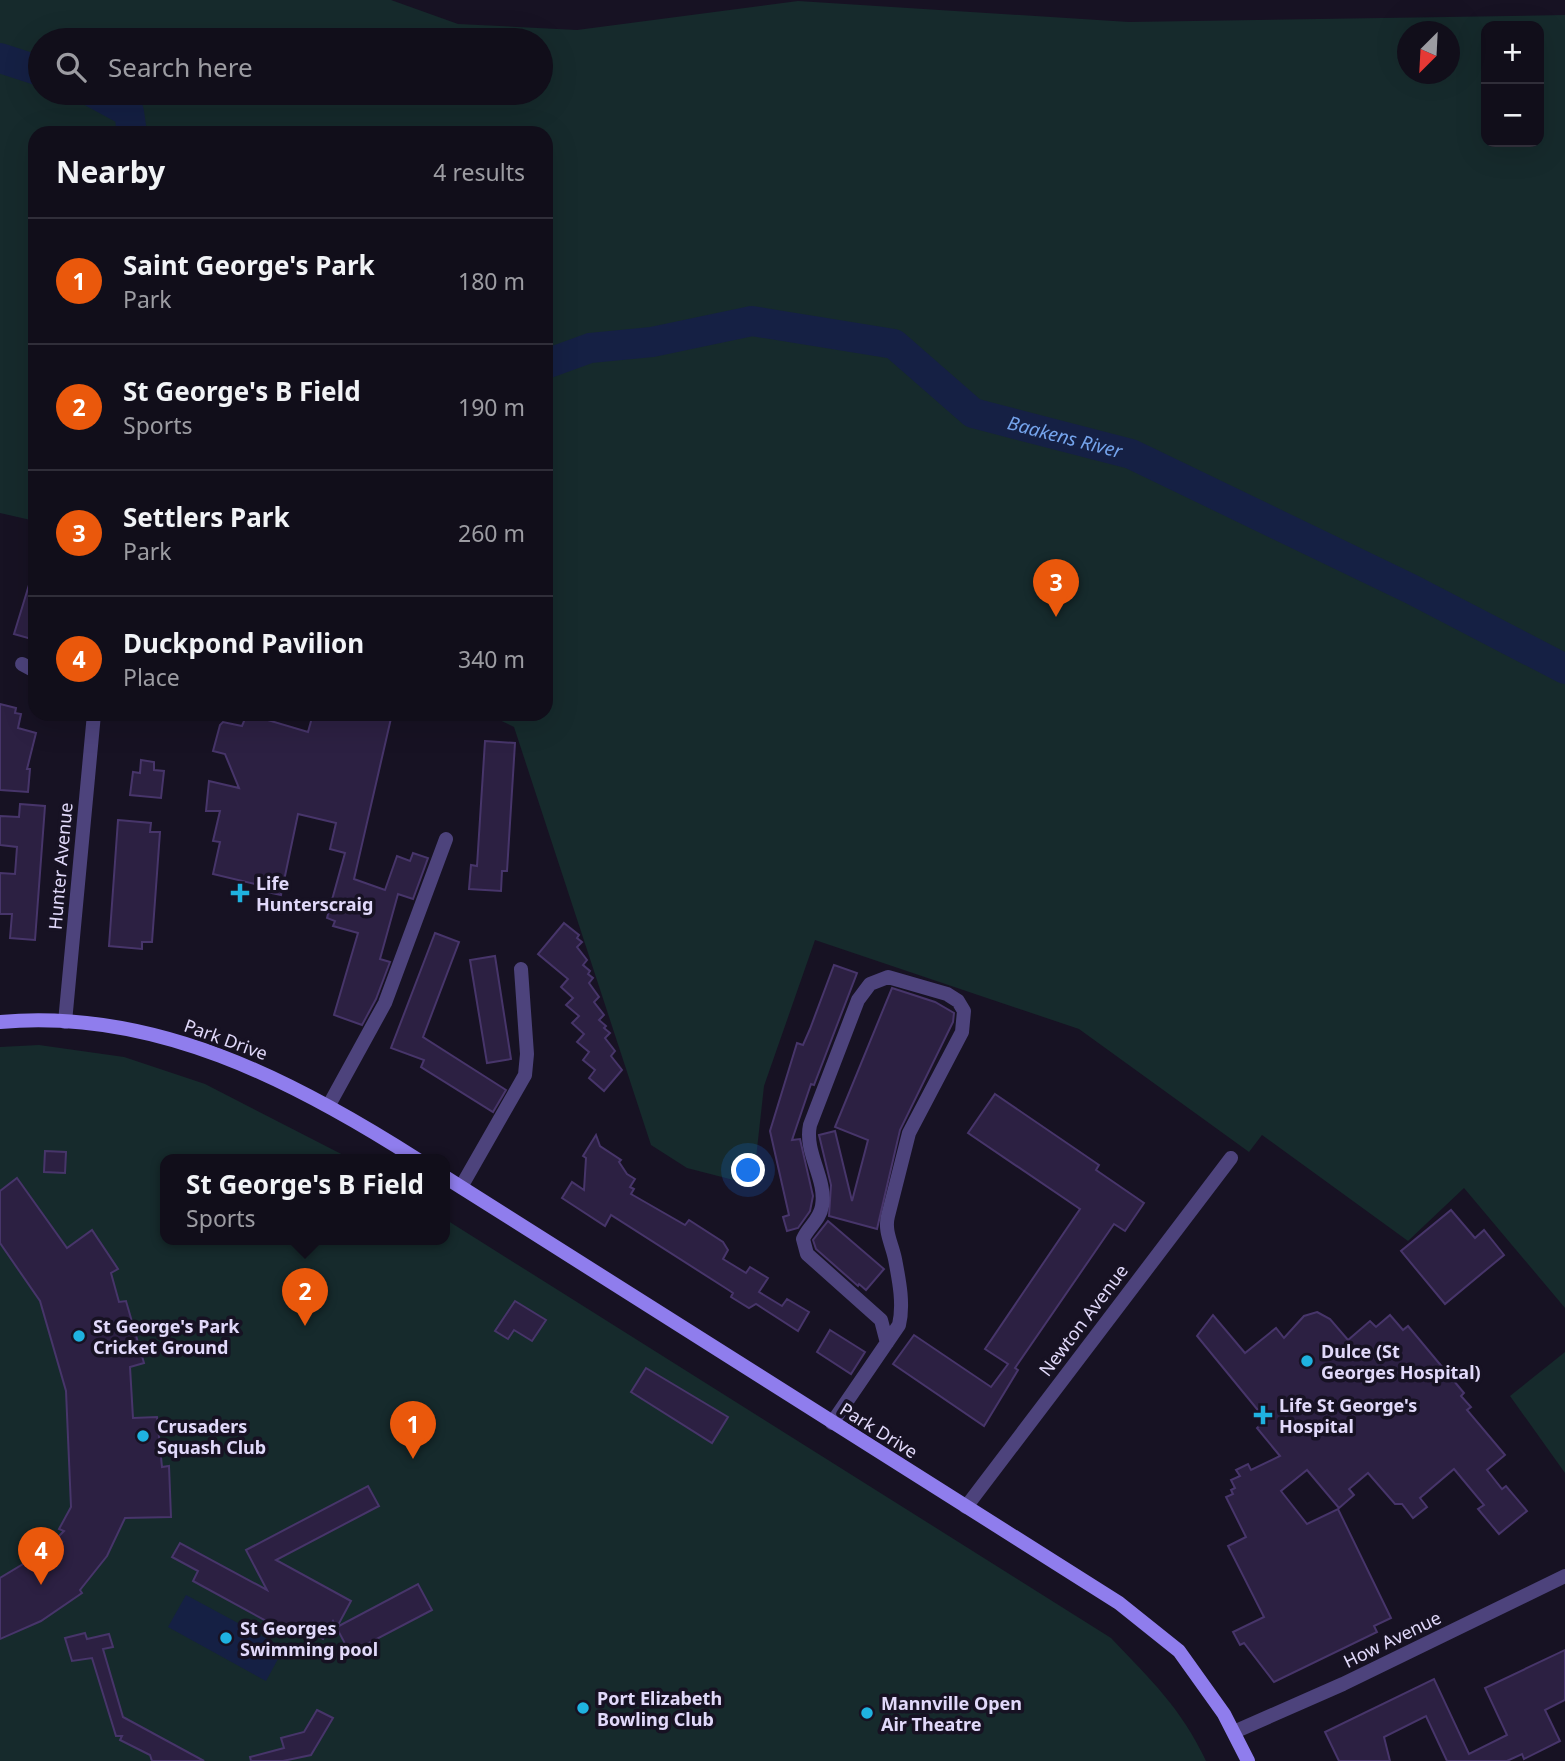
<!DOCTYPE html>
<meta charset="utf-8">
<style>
:root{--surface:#110e1a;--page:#1e1c27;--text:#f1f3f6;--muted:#9c9ca2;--line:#302e39;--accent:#ea580c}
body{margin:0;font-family:"Noto Sans",sans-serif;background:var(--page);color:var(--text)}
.controls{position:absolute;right:21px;top:21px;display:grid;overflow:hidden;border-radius:14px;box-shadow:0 7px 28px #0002}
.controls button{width:63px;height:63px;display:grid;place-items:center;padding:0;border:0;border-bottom:2px solid var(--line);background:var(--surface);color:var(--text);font:35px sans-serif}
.compass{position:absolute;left:1397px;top:21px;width:63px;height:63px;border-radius:50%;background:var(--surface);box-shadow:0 7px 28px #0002;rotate:204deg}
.you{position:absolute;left:749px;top:1171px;width:24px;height:24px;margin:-18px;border:5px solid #fff;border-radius:50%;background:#1a73e8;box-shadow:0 0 0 10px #1a73e833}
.badge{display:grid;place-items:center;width:46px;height:46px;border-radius:50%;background:var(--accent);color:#fff;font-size:23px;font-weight:700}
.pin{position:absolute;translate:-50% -58px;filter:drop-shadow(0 2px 4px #0008)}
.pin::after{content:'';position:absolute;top:37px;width:24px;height:21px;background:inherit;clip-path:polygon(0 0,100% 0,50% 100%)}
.popup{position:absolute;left:160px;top:1154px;width:290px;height:91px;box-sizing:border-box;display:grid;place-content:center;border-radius:14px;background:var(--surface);filter:drop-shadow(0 2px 5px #0005);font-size:23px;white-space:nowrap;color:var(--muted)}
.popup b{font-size:26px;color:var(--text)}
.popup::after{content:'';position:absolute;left:50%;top:100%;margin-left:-14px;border:14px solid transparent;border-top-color:var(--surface)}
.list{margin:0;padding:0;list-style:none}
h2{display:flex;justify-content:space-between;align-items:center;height:91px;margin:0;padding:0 28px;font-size:30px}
h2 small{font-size:23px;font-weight:400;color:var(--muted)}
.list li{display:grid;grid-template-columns:46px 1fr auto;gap:21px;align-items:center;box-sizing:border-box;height:126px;padding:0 28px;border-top:2px solid var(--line)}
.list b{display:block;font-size:26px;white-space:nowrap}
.list p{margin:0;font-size:23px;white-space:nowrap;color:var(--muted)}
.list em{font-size:23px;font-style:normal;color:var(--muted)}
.icon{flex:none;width:38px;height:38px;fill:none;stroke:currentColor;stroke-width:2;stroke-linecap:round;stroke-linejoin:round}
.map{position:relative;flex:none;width:1565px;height:1761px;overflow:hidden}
.search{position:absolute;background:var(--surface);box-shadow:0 7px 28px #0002;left:28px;top:28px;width:525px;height:77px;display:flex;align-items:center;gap:18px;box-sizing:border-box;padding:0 24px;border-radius:38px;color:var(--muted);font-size:26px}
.panel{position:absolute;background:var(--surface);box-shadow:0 7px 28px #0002;left:28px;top:126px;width:525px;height:595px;border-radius:21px}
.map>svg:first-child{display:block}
.green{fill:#162a2c;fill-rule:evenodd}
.water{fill:#152044}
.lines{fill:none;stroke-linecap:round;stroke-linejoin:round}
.river{stroke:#152044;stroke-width:30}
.building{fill:#2c2042;stroke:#47356a;stroke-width:2}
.street{stroke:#4d437c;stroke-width:14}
.secondary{stroke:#8f7ded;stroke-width:14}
.poi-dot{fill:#1fb2e0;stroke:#171223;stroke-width:2.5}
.labels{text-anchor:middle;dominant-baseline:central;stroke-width:7;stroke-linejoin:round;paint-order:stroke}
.street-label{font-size:18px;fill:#e1d9fa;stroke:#171223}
.poi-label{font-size:18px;font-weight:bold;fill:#e1d9fa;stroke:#171223;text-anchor:start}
.water-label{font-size:19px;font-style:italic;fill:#75a4ec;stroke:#171223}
</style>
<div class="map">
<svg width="1565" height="1761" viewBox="0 0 1565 1761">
<rect width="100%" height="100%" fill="#171223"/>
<!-- green -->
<g class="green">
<path d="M0,0H391L458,24L577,30L798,1L1129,22L1565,15V1308L1464,1188L1408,1241L1262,1135L1249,1152L1079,1029L815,940L764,1086L753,1185L687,1168L651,1145L514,727L487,714H546V133H35V521L0,513ZM1486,26H1539V142H1486ZM1408,32H1450V74H1408ZM541,40V93H40V40Z"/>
<path d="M39,1045L124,1057L205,1084L353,1160H165V1240H445V1219L1111,1638C1151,1680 1181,1708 1206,1761H0V1047Z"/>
<polygon points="1565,1352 1565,1473 1510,1396"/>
</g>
<!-- water -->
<polygon class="water" points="186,1595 284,1648 266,1681 168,1627"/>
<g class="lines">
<!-- river -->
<g class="river">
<polyline points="0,58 40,71"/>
<polyline points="94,93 129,112 132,133"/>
<path id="s1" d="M546,364L590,348L652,342L752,321L894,344L973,413L1131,454L1411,589L1565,669"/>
</g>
</g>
<!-- building -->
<g class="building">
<polygon points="32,575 35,576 35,640 14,634"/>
<polygon points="0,704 16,708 15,713 21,714 18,728 36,733 27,769 30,769 28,792 0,790"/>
<polygon points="247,714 308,732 313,714 392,714 354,879 385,890 397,856 410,861 413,853 428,858 413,899 398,894 380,959 390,962 376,999 362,1025 334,1015 358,933 333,926 335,921 327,918 345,853 330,849 336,823 298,814 281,895 267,892 268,887 213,874 220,842 213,841 220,811 206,811 209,781 239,788 225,754 213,751 220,725 223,722 242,726"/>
<polygon points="485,741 515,743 507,871 502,871 501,891 469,889 471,865 477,866"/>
<polygon points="141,760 154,762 154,770 164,771 161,798 130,795 133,772 140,773"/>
<polygon points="20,804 45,806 35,940 10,938 12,914 0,914 0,873 15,874 17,847 0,845 0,816 19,817"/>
<polygon points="118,820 151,823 150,832 160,832 152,942 142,942 142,949 109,946"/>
<polygon points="564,923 579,935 577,938 582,942 577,947 587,960 583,965 590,971 588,974 593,978 589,983 599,997 594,1002 604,1015 599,1020 606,1026 604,1028 610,1033 605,1038 615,1051 611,1056 622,1070 604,1091 589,1078 595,1070 583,1060 589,1052 577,1042 584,1034 572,1023 579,1016 566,1005 573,998 561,987 568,979 538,954"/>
<polygon points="435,933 459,942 423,1037 506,1090 493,1112 421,1067 424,1060 391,1048"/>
<polygon points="495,956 511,1059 487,1063 470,960"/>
<polygon points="834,965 857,973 814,1085 811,1084 792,1140 800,1139 813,1196 810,1211 798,1228 787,1231 783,1217 789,1215 770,1131 797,1043 803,1045 810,1029"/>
<polygon points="892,988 935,1002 954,1013 953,1022 900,1130 877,1229 829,1216 831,1185 819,1135 835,1131 852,1201 868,1140 835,1127"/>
<polygon points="995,1094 1099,1165 1096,1170 1144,1203 1125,1231 1114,1224 1015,1368 1018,1370 984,1426 893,1364 914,1335 991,1387 1008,1364 985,1349 1080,1209 968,1133"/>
<polygon points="596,1135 600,1146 621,1160 619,1162 627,1174 635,1179 630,1187 634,1189 631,1194 685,1225 689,1220 723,1242 728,1250 723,1259 746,1273 750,1267 768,1278 759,1292 782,1306 787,1299 809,1312 798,1331 756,1304 749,1308 731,1297 733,1293 727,1289 611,1215 605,1226 562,1198 572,1182 584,1190 586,1158 583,1156"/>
<polygon points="45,1151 66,1152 65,1173 44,1172"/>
<polygon points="17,1178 67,1248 92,1230 118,1269 111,1273 119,1302 126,1301 144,1363 130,1367 133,1418 157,1417 162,1467 169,1466 171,1517 125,1518 107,1556 80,1590 82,1593 41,1621 0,1639 0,1578 43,1552 64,1531 59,1529 71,1507 66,1391 40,1301 0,1243 0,1191"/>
<polygon points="1451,1210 1475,1238 1484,1230 1504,1255 1445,1304 1401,1251"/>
<polygon points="828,1221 884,1269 866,1290 859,1284 858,1286 816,1249 813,1240"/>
<polygon points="515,1301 546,1320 532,1341 514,1330 508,1339 495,1331"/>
<polygon points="1317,1312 1330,1319 1348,1340 1370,1321 1376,1327 1390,1315 1403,1330 1408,1326 1464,1393 1461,1396 1471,1407 1467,1410 1505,1455 1487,1470 1502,1489 1506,1486 1527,1511 1499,1534 1478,1509 1484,1505 1454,1469 1420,1498 1427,1507 1413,1518 1402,1504 1395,1504 1368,1473 1349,1489 1354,1495 1339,1508 1307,1470 1281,1491 1307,1524 1338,1509 1391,1618 1374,1626 1377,1632 1274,1682 1244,1643 1240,1645 1233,1632 1264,1617 1228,1546 1246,1537 1226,1497 1233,1494 1231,1490 1235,1488 1231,1480 1240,1476 1236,1470 1248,1464 1251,1470 1280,1456 1257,1428 1266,1420 1197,1336 1213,1315 1245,1353 1276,1328 1284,1338 1304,1316"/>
<polygon points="830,1330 865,1352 851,1374 817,1352"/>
<polygon points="646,1368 728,1417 712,1443 631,1392"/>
<polygon points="368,1486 379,1506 276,1560 351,1601 337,1627 418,1584 432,1610 350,1653 333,1621 323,1639 298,1625 292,1635 193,1581 198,1571 172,1557 180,1543 267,1590 246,1550"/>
<polygon points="85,1633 87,1639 109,1634 113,1647 103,1649 123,1717 204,1761 152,1761 150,1755 120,1740 122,1736 116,1736 92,1658 72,1661 65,1638"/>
<polygon points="1565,1650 1565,1700 1545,1710 1560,1741 1524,1759 1522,1754 1507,1761 1447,1761 1426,1716 1384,1737 1390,1761 1339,1761 1325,1732 1434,1679 1469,1754 1507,1735 1485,1688"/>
<polygon points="317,1710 333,1718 311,1755 283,1761 251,1761 250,1757 284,1748 281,1738 304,1732"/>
</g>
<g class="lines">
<!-- street -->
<g class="street">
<polyline points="22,664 35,671"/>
<polyline points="65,1022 94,714"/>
<polyline points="329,1105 385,1003 446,839"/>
<polyline points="461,1187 525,1075 527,1054 521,969"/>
<path d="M832,1423L899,1325C904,1304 899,1280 895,1259C892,1244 884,1231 888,1216L909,1133L962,1032L964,1011L958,1001L947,994L888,977L870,984L858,1000L810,1125C804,1153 827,1179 822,1206C820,1220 808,1227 803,1239L807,1254L881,1320L887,1343"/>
<polyline points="966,1507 1231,1158"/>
<polyline points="1234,1732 1343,1684 1565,1576"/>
</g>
<!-- secondary -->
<g class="secondary">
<path d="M0,1022C154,1008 293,1080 418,1160"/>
<polyline points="445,1177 1119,1603 1179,1651 1224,1714 1248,1761"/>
</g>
</g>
<!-- markers -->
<g class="poi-dot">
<path d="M236.5 882.5h7v7h7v7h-7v7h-7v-7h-7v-7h7z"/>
<circle cx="79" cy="1336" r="7"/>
<circle cx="1307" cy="1361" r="7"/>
<path d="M1259.5 1404.5h7v7h7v7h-7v7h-7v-7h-7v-7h7z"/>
<circle cx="143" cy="1436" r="7"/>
<circle cx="226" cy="1638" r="7"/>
<circle cx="583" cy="1708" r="7"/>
<circle cx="867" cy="1713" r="7"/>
</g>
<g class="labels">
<!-- street labels -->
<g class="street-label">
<text transform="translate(60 866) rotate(-85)">Hunter Avenue</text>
<text transform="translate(226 1039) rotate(20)">Park Drive</text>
<text transform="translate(1083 1320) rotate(-53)">Newton Avenue</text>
<text transform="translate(879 1430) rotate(32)">Park Drive</text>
<text transform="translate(1392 1639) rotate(-26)">How Avenue</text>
</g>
<!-- poi labels -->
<g class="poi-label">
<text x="256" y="883">Life<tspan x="256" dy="21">Hunterscraig</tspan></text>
<text x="93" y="1326">St George's Park<tspan x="93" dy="21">Cricket Ground</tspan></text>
<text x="1321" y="1351">Dulce (St<tspan x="1321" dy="21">Georges Hospital)</tspan></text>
<text x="1279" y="1405">Life St George's<tspan x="1279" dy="21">Hospital</tspan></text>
<text x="157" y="1426">Crusaders<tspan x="157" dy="21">Squash Club</tspan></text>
<text x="240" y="1628">St Georges<tspan x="240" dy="21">Swimming pool</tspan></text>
<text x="597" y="1698">Port Elizabeth<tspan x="597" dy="21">Bowling Club</tspan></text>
<text x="881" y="1703">Mannville Open<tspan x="881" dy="21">Air Theatre</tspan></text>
</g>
<!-- water labels -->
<g class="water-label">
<text stroke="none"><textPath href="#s1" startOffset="555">Baakens River</textPath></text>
</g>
</g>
</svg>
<div class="controls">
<button>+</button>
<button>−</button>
</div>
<svg class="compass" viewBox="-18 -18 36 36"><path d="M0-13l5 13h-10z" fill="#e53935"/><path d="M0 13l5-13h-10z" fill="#9c9ca2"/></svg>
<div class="you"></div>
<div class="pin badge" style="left:413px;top:1459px">1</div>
<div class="pin badge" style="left:305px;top:1326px">2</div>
<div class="popup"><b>St George's B Field</b>Sports</div>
<div class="pin badge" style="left:1056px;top:617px">3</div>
<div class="pin badge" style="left:41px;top:1585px">4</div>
<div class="search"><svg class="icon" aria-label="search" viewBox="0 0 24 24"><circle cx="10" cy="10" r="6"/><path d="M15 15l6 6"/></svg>Search here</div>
<section class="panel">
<h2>Nearby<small>4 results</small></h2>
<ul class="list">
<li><span class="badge">1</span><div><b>Saint George's Park</b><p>Park</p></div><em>180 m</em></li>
<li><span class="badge">2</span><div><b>St George's B Field</b><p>Sports</p></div><em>190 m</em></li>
<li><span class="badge">3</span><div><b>Settlers Park</b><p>Park</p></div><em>260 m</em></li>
<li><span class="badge">4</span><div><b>Duckpond Pavilion</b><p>Place</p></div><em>340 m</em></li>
</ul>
</section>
</div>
